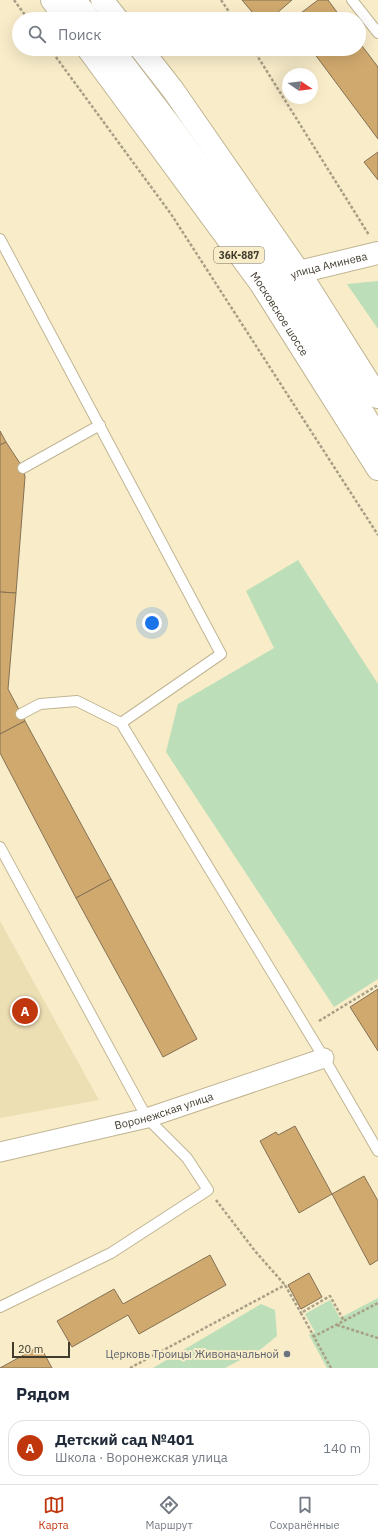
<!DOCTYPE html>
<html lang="ru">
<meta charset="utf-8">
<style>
:root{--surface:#fff;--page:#f2f2f3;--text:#1f2937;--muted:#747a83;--line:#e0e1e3;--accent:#c0360d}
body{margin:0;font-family:"IBM Plex Sans",sans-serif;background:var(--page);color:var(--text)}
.compass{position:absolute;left:282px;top:68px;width:36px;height:36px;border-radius:50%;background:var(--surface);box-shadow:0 4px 16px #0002;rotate:103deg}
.scale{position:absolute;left:12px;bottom:10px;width:58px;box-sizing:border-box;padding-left:4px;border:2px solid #403b2d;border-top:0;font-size:11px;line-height:14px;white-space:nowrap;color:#403b2d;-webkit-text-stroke:3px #f8ecc9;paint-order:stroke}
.you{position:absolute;left:152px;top:623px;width:14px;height:14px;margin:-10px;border:3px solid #fff;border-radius:50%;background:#1a73e8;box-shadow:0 0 0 6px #1a73e833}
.badge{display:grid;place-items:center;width:26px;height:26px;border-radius:50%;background:var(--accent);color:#fff;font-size:13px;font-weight:700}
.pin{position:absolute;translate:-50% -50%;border:2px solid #fff;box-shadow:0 1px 4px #0006}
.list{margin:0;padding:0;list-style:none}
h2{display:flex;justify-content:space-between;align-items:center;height:52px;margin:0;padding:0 16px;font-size:17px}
h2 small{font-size:13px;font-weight:400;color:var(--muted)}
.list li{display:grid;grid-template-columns:26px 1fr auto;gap:12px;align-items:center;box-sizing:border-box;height:56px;margin:0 8px 8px;padding:0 8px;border:1px solid var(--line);border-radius:16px}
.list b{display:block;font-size:15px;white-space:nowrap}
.list p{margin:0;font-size:13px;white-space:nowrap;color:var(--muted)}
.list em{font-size:13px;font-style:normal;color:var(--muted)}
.icon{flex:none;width:22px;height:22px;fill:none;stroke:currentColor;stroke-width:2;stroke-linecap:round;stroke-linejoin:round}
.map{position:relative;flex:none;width:378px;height:1368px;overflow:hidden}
.search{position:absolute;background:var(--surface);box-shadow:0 4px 16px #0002;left:12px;right:12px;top:12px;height:44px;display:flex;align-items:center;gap:10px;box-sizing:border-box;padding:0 14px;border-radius:22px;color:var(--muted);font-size:15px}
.sheet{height:116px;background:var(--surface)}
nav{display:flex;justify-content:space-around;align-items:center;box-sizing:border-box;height:56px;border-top:1px solid var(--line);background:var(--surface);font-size:11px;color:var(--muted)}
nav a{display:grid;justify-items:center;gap:2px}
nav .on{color:var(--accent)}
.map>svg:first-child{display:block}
.built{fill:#eddfb4}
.green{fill:#bcdfb9}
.building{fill:#d0a96e;stroke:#857154}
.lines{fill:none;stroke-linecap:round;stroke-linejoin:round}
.service-casing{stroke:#c0b593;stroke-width:12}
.minor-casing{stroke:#c0b593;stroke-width:21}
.tertiary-casing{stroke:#c0b593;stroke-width:24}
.primary-casing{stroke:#c0b593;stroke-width:24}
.path{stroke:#a89f85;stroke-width:2.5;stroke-dasharray:3 2;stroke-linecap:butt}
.service{stroke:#fff;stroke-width:10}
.minor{stroke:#fff;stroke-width:19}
.tertiary{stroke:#fff;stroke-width:22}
.primary{stroke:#fff;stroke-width:22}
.worship-dot{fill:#6b7280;stroke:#f8ecc9;stroke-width:1.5}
.labels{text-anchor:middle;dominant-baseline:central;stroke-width:4;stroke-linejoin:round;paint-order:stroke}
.shield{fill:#f8ecc9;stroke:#77705c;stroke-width:1}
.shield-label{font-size:10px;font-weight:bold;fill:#403b2d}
.street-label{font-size:11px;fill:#403b2d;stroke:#f8ecc9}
.worship-label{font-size:11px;fill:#5b616d;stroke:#f8ecc9;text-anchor:end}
</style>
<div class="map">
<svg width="378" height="1368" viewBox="0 0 378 1368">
<rect width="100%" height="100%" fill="#f8ecc9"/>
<!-- built -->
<polygon class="built" points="0,921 99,1100 0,1118"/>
<!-- green -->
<g class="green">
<polygon points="378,281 378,329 347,284"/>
<polygon points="298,560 378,684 378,979 334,1007 166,752 178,704 274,648 246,591"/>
<polygon points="378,1298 378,1368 327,1368 309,1335 315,1332 305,1314 330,1300 340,1318"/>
<polygon points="261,1304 275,1310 277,1336 261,1349 225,1368 153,1368"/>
</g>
<!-- building -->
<g class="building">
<polygon points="242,0 292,0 270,19 258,19"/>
<polygon points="318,0 328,0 342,19 293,19"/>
<polygon points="359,42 378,67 378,139 311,49 359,49"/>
<polygon points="378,152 378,180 364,162"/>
<polygon points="0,431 6,442 0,445"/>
<polygon points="6,442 23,468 25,477 16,593 0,592 0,445"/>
<polygon points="0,592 16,593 8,689 25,721 0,734"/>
<polygon points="25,721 111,879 76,898 0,753 0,734"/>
<polygon points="111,879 197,1039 163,1057 76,898"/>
<polygon points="378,989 378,1051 350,1007"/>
<polygon points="295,1126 332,1194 299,1213 260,1141 276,1132 278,1135"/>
<polygon points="364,1176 378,1201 378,1260 370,1265 332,1194"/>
<polygon points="210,1255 226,1285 139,1334 128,1315 72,1347 57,1321 114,1289 123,1304"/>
<polygon points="309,1273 322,1297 301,1309 288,1285"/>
<polygon points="40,1346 52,1368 0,1368"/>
</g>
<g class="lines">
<!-- service casing -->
<g class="service-casing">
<g id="service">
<polyline points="352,0 378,33"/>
<polyline points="0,239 221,654 121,723"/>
<polyline points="23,468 100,425"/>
<polyline points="21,714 40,704 77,701 121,723 324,1058 378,1151"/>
<polyline points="0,847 147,1118 187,1158 208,1190 111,1253 0,1307"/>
</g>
</g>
<!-- minor casing -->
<g class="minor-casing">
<g id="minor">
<path id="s1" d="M0,1152L147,1118L324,1058"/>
</g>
</g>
<!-- tertiary casing -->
<g class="tertiary-casing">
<g id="tertiary">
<path id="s2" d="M283,279L299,272L378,253"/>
</g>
</g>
<!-- primary casing -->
<g class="primary-casing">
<g id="primary">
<polyline points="52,0 66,19"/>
<polyline points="75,0 89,19"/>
<polyline points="102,0 117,19"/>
<path id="s3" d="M88,49L261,284L378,469"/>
<polyline points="112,49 176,133 280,280 378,437"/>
<polyline points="141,49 173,90 299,272 378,397"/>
</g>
</g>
<!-- path -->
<g class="path">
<polyline points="14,0 28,19"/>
<polyline points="221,0 234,19"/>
<polyline points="50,49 171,214 378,535"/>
<polyline points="253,49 369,235"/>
<polyline points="319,1021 378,985"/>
<polyline points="216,1200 255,1251 285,1285 301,1313"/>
<polyline points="337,1325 378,1338"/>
<polyline points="313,1337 378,1303"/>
<polyline points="130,1368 285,1285"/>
<polyline points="331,1368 301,1313 330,1296 344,1321"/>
</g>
<!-- service -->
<use href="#service" class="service"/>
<!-- minor -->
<use href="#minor" class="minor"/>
<!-- tertiary -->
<use href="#tertiary" class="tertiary"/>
<!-- primary -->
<use href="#primary" class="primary"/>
</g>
<!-- markers -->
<circle class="worship-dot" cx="287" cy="1354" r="4"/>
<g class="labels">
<!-- shield labels -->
<rect class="shield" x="214" y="247" width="50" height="16" rx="3"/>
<g class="shield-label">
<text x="239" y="255">36К-887</text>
</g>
<!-- street labels -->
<g class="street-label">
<text stroke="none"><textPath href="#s2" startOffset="48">улица Аминева</textPath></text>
<text stroke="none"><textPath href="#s3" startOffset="327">Московское шоссе</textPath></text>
<text stroke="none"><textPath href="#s1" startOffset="169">Воронежская улица</textPath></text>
</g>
<!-- worship labels -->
<g class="worship-label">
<text x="279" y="1354">Церковь Троицы Живоначальной</text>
</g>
</g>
</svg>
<svg class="compass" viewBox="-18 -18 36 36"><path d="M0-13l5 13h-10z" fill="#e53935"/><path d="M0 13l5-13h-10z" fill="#747a83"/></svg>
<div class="scale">20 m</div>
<div class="you"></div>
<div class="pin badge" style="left:25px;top:1011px">A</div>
<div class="search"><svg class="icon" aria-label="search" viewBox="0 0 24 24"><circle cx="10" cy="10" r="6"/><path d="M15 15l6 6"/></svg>Поиск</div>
</div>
<section class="sheet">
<h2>Рядом<small></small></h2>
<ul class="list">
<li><span class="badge">A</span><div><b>Детский сад №401</b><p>Школа · Воронежская улица</p></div><em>140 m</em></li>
</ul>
</section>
<nav>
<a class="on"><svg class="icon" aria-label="map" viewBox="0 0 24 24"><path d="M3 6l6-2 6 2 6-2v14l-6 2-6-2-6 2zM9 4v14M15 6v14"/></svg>Карта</a>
<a><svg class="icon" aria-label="directions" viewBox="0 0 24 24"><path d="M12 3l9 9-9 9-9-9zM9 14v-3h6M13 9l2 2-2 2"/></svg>Маршрут</a>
<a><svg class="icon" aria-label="saved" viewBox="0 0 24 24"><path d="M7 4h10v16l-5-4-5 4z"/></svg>Сохранённые</a>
</nav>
